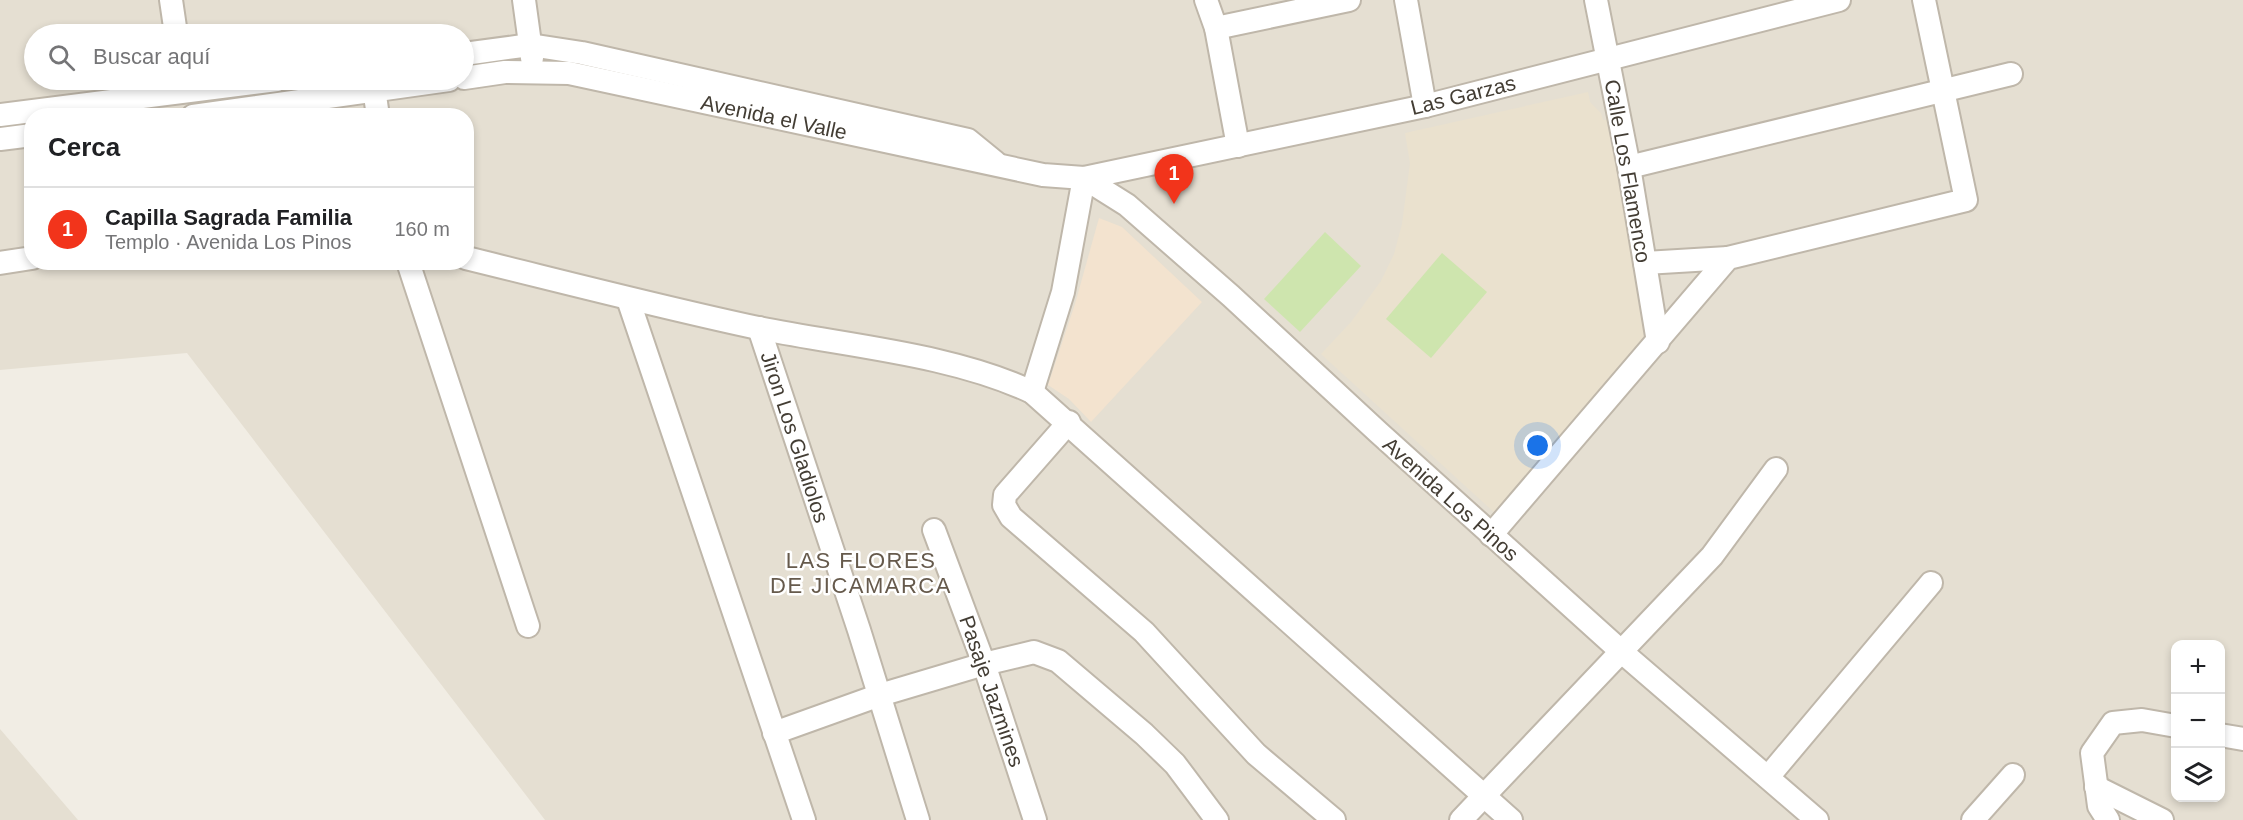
<!DOCTYPE html>
<html lang="es">
<meta charset="utf-8">
<style>
:root{--surface:#fff;--page:#f2f2f2;--text:#202124;--muted:#757577;--line:#e0e0e0;--accent:#f2341b}
body{margin:0;font-family:Helvetica,sans-serif;background:var(--page);color:var(--text)}
.controls{position:absolute;right:18px;bottom:18px;display:grid;overflow:hidden;border-radius:12px;box-shadow:0 3px 9px #0003}
.controls button{width:54px;height:54px;display:grid;place-items:center;padding:0;border:0;border-bottom:2px solid var(--line);background:var(--surface);color:var(--text);font:30px sans-serif}
.you{position:absolute;left:1538px;top:446px;width:21px;height:21px;margin:-15px;border:4px solid #fff;border-radius:50%;background:#1a73e8;box-shadow:0 0 0 9px #1a73e833}
.badge{display:grid;place-items:center;width:39px;height:39px;border-radius:50%;background:var(--accent);color:#fff;font-size:20px;font-weight:700}
.pin{position:absolute;translate:-50% -50px;filter:drop-shadow(0 2px 3px #0008)}
.pin::after{content:'';position:absolute;top:32px;width:21px;height:18px;background:inherit;clip-path:polygon(0 0,100% 0,50% 100%)}
.list{margin:0;padding:0;list-style:none}
h2{display:flex;justify-content:space-between;align-items:center;height:78px;margin:0;padding:0 24px;font-size:26px}
h2 small{font-size:20px;font-weight:400;color:var(--muted)}
.list li{display:grid;grid-template-columns:39px 1fr auto;gap:18px;align-items:center;box-sizing:border-box;height:84px;padding:0 24px;border-top:2px solid var(--line)}
.list b{display:block;font-size:22px;white-space:nowrap}
.list p{margin:0;font-size:20px;white-space:nowrap;color:var(--muted)}
.list em{font-size:20px;font-style:normal;color:var(--muted)}
.icon{flex:none;width:33px;height:33px;fill:none;stroke:currentColor;stroke-width:2;stroke-linecap:round;stroke-linejoin:round}
.map{position:relative;flex:none;width:2243px;height:820px;overflow:hidden}
.search{position:absolute;background:var(--surface);box-shadow:0 3px 9px #0003;left:24px;top:24px;width:450px;height:66px;display:flex;align-items:center;gap:15px;box-sizing:border-box;padding:0 21px;border-radius:33px;color:var(--muted);font-size:22px}
.panel{position:absolute;background:var(--surface);box-shadow:0 3px 9px #0003;left:24px;top:108px;width:450px;height:162px;border-radius:24px}
.map>svg:first-child{display:block}
.residential{fill:#e5dfd2;fill-rule:evenodd}
.commercial{fill:#f3e3cf}
.education{fill:#eae1ce}
.pitch{fill:#cee5ae}
.lines{fill:none;stroke-linecap:round;stroke-linejoin:round}
.minor-casing{stroke:#bfb7aa;stroke-width:26}
.minor{stroke:#fff;stroke-width:22}
.labels{text-anchor:middle;dominant-baseline:central;stroke-width:5;stroke-linejoin:round;paint-order:stroke}
.street-label{font-size:21px;fill:#433d34;stroke:#fff}
.neighbourhood-label{font-size:22px;letter-spacing:1.5px;fill:#665a4c;stroke:#fff}
</style>
<div class="map">
<svg width="2243" height="820" viewBox="0 0 2243 820">
<rect width="100%" height="100%" fill="#f1ede4"/>
<!-- residential -->
<g class="residential">
<path d="M0,0H2243V820H545L187,353L0,370ZM34,34H464V80H34ZM32,116H466V262H32ZM2176,644H2220V798H2176Z"/>
<polygon points="0,729 78,820 0,820"/>
</g>
<!-- commercial -->
<polygon class="commercial" points="1099,218 1122,227 1202,302 1091,422 1069,399 1048,385 1075,304"/>
<!-- education -->
<polygon class="education" points="1588,92 1590,102 1601,113 1603,120 1610,120 1652,311 1647,347 1497,515 1321,354 1351,322 1381,281 1394,254 1402,224 1410,163 1405,133"/>
<!-- pitch -->
<g class="pitch">
<polygon points="1325,232 1361,266 1300,332 1264,299"/>
<polygon points="1442,253 1487,292 1431,358 1386,319"/>
</g>
<g class="lines">
<!-- minor casing -->
<g class="minor-casing">
<g id="minor">
<polyline points="171,0 176,34"/>
<polyline points="524,0 532,58"/>
<polyline points="1206,0 1216,28 1238,146"/>
<polyline points="1406,0 1425,106"/>
<polyline points="1596,0 1629,167 1658,342"/>
<polyline points="1216,28 1349,0"/>
<polyline points="464,54 530,45 582,53 968,140 995,162"/>
<polyline points="464,78 505,72 569,73 1043,175 1084,178 1425,106 1839,0"/>
<polyline points="374,89 378,116"/>
<polyline points="0,115 277,80"/>
<polyline points="193,116 449,80"/>
<polyline points="0,139 32,135"/>
<polyline points="1629,167 2011,74"/>
<polyline points="1084,178 1127,205 1231,296 1378,432 1623,653 1817,820"/>
<path d="M466,258C564,282 660,307 758,328C847,346 951,354 1032,392L1511,820"/>
<polyline points="408,262 528,626"/>
<polyline points="0,263 32,258"/>
<polyline points="1645,263 1728,258"/>
<polyline points="628,299 804,820"/>
<polyline points="759,328 859,630 918,820"/>
<polyline points="1032,392 1063,292 1084,178"/>
<polyline points="1069,422 1005,495 1004,505 1011,517 1144,632 1256,754 1334,820"/>
<polyline points="934,530 984,664 1035,820"/>
<polyline points="1491,535 1728,258 1966,200 1924,0"/>
<polyline points="774,733 880,695 984,664 1034,652 1058,661 1144,734 1175,764 1217,820"/>
<polyline points="2220,735 2243,739"/>
<polyline points="1768,777 1931,583"/>
<polyline points="2096,787 2162,820"/>
<polyline points="1461,820 1712,556 1776,469"/>
<polyline points="1973,820 2013,775"/>
<polyline points="2108,820 2099,806 2092,753 2113,723 2142,720 2176,726"/>
</g>
</g>
<!-- minor -->
<use href="#minor" class="minor"/>
</g>
<g class="labels">
<!-- street labels -->
<g class="street-label">
<text transform="translate(1463 95) rotate(-14)">Las Garzas</text>
<text transform="translate(774 117) rotate(12)">Avenida el Valle</text>
<text transform="translate(1628 171) rotate(80)">Calle Los Flamenco</text>
<text transform="translate(795 437) rotate(72)">Jiron Los Gladiolos</text>
<text transform="translate(1451 499) rotate(42)">Avenida Los Pinos</text>
<text transform="translate(992 691) rotate(71)">Pasaje Jazmines</text>
</g>
<!-- neighbourhood labels -->
<g class="neighbourhood-label">
<text x="861" y="560">LAS FLORES<tspan x="861" dy="25">DE JICAMARCA</tspan></text>
</g>
</g>
</svg>
<div class="controls">
<button>+</button>
<button>−</button>
<button><svg class="icon" aria-label="layers" viewBox="0 0 24 24"><path d="M12 4l9 5-9 5-9-5zM3 14l9 5 9-5"/></svg></button>
</div>
<div class="you"></div>
<div class="pin badge" style="left:1174px;top:204px">1</div>
<div class="search"><svg class="icon" aria-label="search" viewBox="0 0 24 24"><circle cx="10" cy="10" r="6"/><path d="M15 15l6 6"/></svg>Buscar aquí</div>
<section class="panel">
<h2>Cerca<small></small></h2>
<ul class="list">
<li><span class="badge">1</span><div><b>Capilla Sagrada Familia</b><p>Templo · Avenida Los Pinos</p></div><em>160 m</em></li>
</ul>
</section>
</div>
